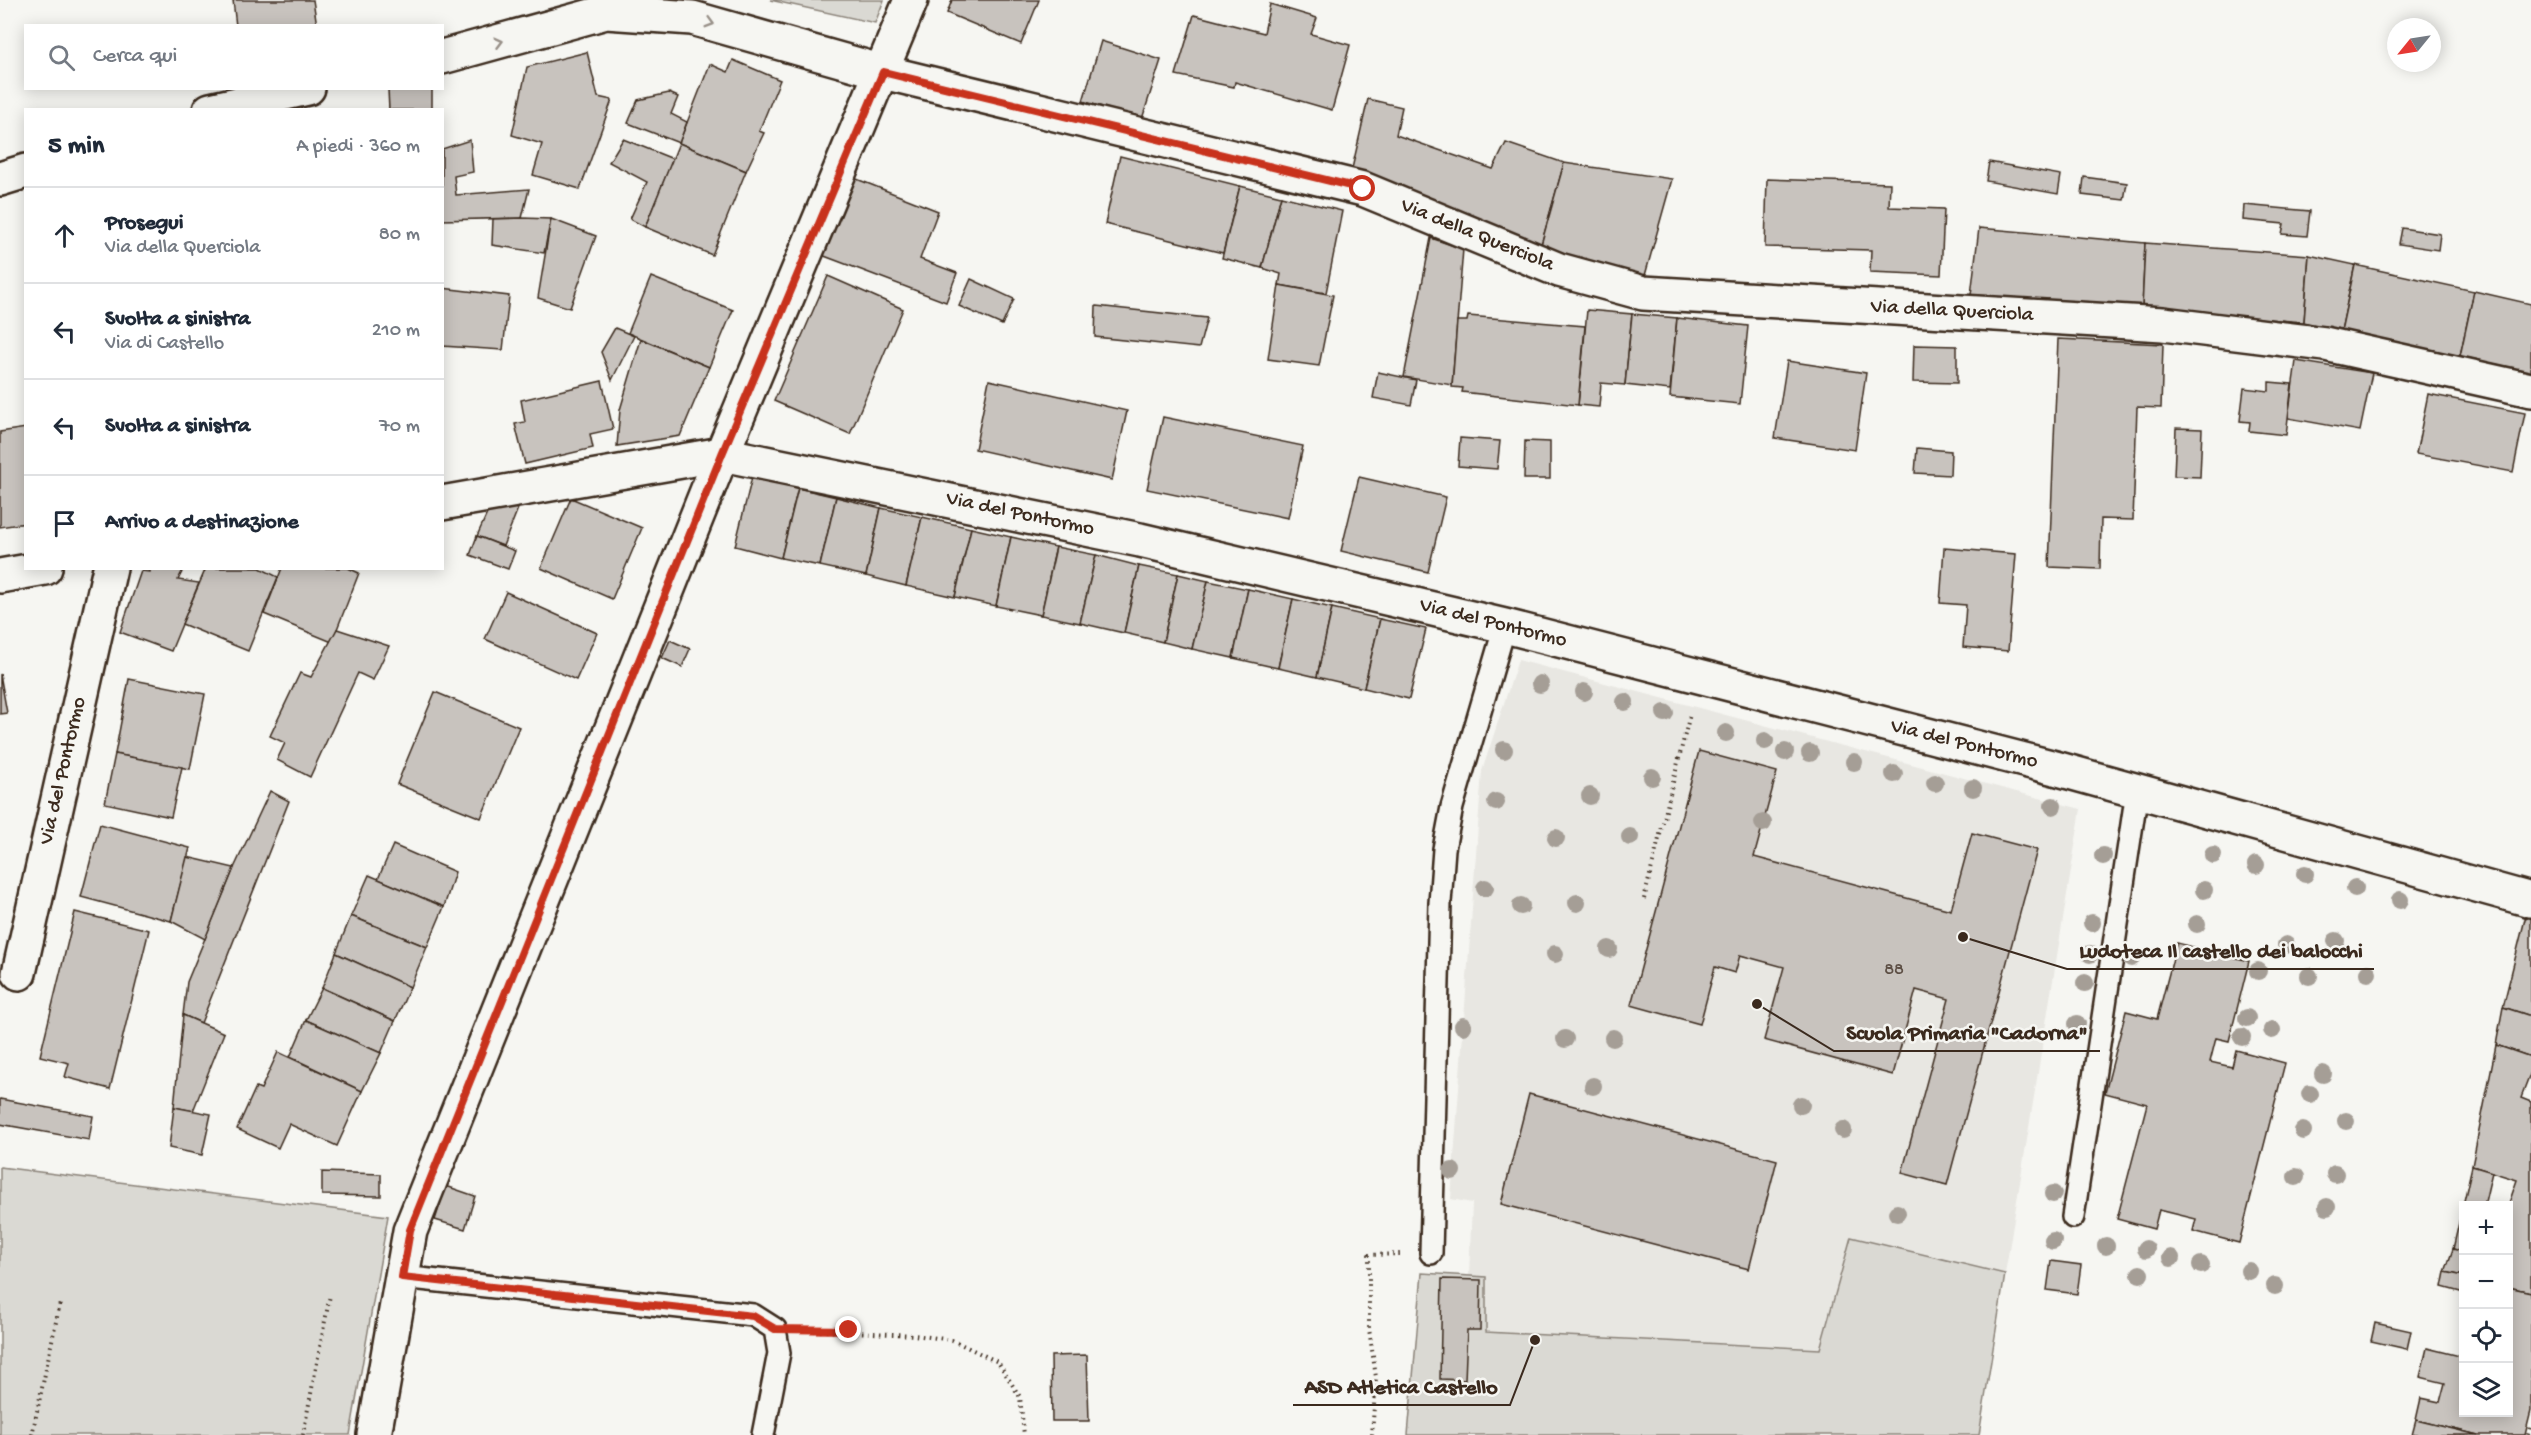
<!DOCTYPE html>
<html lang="it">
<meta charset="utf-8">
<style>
:root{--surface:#fff;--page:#f2f2f3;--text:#1f2937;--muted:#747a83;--line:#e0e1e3}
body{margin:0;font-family:"Gochi Hand",sans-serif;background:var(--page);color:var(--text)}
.controls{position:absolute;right:18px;bottom:18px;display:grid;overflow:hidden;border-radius:0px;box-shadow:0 3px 15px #0003}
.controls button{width:54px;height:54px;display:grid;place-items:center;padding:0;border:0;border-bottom:2px solid var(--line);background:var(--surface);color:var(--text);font:30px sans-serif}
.compass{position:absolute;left:2387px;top:18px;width:54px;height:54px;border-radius:50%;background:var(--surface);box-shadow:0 3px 15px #0003;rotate:240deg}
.stop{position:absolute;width:18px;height:18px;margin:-14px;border:4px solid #c8321e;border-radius:50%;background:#fff}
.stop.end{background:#c8321e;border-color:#fff;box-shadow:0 2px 6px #0008}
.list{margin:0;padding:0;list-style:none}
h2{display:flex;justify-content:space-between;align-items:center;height:78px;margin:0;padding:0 24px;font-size:26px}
h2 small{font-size:20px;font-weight:400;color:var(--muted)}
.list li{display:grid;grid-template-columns:39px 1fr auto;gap:18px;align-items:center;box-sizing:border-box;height:96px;padding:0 24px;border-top:2px solid var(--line)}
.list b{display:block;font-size:22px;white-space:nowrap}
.list p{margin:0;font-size:20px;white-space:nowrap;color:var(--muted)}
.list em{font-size:20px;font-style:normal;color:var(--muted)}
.icon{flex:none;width:33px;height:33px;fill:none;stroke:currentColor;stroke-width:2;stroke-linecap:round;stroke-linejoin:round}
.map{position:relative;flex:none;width:2531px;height:1435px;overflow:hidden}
.search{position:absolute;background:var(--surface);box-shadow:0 3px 15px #0003;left:24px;top:24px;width:420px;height:66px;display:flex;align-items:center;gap:15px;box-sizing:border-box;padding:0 21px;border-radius:0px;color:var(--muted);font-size:22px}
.panel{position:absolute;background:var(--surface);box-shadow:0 3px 15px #0003;left:24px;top:108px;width:420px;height:462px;border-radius:0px}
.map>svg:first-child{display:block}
.built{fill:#e8e7e2}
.green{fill:#dad9d3;stroke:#8a8278;stroke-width:1.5}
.building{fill:#c8c3be;stroke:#3b2a1e;stroke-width:1.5}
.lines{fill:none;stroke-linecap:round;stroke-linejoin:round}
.lane-casing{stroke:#3b2a1e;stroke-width:26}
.street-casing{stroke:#3b2a1e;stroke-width:38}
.path{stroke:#3b2a1e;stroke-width:4;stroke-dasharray:1.5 4.5;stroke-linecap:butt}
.lane{stroke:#f6f6f2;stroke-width:21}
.street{stroke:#f6f6f2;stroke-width:33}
.tree{fill:#a59e96}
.oneway{stroke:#989088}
.route{stroke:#c8321e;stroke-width:8}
.labels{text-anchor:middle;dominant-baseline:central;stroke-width:5;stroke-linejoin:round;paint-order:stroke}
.number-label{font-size:18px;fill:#5e5046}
.street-label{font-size:21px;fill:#3b2a1e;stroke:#f6f6f2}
.leader{fill:none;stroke:#3b2a1e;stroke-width:2}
.callout-dot{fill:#3b2a1e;stroke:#f6f6f2;stroke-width:2}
.callout-label{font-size:22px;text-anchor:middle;font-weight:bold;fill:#3b2a1e;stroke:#f6f6f2;stroke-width:5;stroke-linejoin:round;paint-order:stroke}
</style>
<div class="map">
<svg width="2531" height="1435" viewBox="0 0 2531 1435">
<rect width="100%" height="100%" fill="#f6f6f2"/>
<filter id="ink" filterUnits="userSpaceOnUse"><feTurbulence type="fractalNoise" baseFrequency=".0167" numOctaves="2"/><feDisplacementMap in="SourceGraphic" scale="12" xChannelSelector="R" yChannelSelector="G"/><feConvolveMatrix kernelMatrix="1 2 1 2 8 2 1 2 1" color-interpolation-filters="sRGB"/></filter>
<g filter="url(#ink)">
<!-- built -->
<polygon class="built" points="1518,660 2081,809 2005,1274 1851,1238 1820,1349 1486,1331 1486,1277 1469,1276 1472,1203 1451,1199 1482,771"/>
<!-- green -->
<g class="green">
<polygon points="770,0 884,0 875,23"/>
<polygon points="0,1167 388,1216 350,1435 0,1435"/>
<polygon points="1851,1237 2005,1274 1979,1435 1408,1435 1422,1273 1486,1277 1486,1332 1820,1349"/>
</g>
<!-- building -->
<g class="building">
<polygon points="233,0 313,0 317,26 236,26"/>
<polygon points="952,0 1039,0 1021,44 947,13"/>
<polygon points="1270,4 1317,18 1311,34 1350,45 1332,110 1235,82 1234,87 1176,75 1194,15 1264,33"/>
<polygon points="1101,41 1161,60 1142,119 1083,101"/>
<polygon points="587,52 598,97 612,100 580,189 533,175 542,144 512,135 527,67"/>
<polygon points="733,60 780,80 759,131 764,133 746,171 679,143 710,64 728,72"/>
<polygon points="432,88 432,110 389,110 388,89"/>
<polygon points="669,93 678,97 671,114 687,122 679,143 628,123 638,100"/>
<polygon points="1368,99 1402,107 1396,135 1493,169 1506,143 1564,163 1539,252 1351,173"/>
<polygon points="623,139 673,159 645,227 630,219 647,182 609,162"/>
<polygon points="470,140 473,172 454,176 456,195 529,189 522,218 442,220 442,149"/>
<polygon points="679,143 746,171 712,255 645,227"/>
<polygon points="1120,156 1240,186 1223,253 1105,224"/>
<polygon points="1989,162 2061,175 2058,194 1986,181"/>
<polygon points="1564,163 1672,179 1644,279 1539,252"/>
<polygon points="849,176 938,211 920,259 957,273 946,302 819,254"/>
<polygon points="2084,177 2127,183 2124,200 2082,195"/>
<polygon points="1767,179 1890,183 1889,207 1944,209 1941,275 1870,272 1871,250 1765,247"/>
<polygon points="1240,186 1281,196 1262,268 1222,258"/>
<polygon points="1281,196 1342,211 1326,293 1279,285 1281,274 1262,268"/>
<polygon points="2244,205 2310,211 2307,236 2282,234 2284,224 2243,220"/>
<polygon points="522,218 551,219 544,253 492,245 493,219"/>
<polygon points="551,219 596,236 570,308 538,298"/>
<polygon points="1979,228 2145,243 2142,309 1971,295"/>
<polygon points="2402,228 2440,234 2438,250 2399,244"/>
<polygon points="1431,238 1463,249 1452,385 1404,377"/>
<polygon points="2145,243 2309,255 2304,322 2142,309"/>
<polygon points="2309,255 2355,265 2341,331 2304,322"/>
<polygon points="2355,265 2474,291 2460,356 2341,331"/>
<polygon points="828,276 903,309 850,434 774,401"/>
<polygon points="651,277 733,310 709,367 628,333"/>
<polygon points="971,279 1014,299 1002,325 959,306"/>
<polygon points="1279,285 1333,295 1319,366 1268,359"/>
<polygon points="442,288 509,296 503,350 442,346"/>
<polygon points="2474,291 2531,304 2531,372 2460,356"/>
<polygon points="1096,306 1207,318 1199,348 1095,337"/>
<polygon points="1587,310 1632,314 1625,385 1601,383 1599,407 1578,405"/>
<polygon points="1632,314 1677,318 1670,390 1625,385"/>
<polygon points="1468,316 1585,326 1578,405 1462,392 1463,388 1452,387 1457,321 1467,321"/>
<polygon points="1677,318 1748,326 1740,404 1670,397"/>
<polygon points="615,328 634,336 612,380 601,352"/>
<polygon points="641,339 709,367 680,436 617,446 620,410"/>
<polygon points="2058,339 2163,344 2161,408 2137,407 2133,520 2101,519 2100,569 2049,567"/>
<polygon points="1914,345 1957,346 1957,383 1913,382"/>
<polygon points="1787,361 1866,373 1855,450 1775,438"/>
<polygon points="2296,361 2372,373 2360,431 2288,418"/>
<polygon points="1378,372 1416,380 1411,405 1373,398"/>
<polygon points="989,380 1127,411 1112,480 975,449"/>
<polygon points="602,381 613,429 590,434 593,448 525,464 515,424 525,422 521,400"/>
<polygon points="2269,382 2292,384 2286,435 2249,431 2250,422 2240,421 2244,388 2269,391"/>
<polygon points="2428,394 2525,413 2513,472 2416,454"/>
<polygon points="1163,417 1303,446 1288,518 1147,489"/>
<polygon points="26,428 26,523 0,527 0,432"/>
<polygon points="2176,428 2202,429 2200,477 2174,476"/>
<polygon points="1460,438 1500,441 1497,469 1458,466"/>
<polygon points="1525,441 1550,442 1550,479 1524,479"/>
<polygon points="1917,448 1951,451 1950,475 1915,473"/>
<polygon points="752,477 798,488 781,558 735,546"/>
<polygon points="1359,477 1446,497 1428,572 1341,551"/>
<polygon points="798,488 836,497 820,566 781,558"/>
<polygon points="523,496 503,546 477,536 494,498"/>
<polygon points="836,497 881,508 866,576 820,566"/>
<polygon points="571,498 642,528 612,599 541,568"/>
<polygon points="881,508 922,517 906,586 866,576"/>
<polygon points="922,517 971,528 955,597 906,586"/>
<polygon points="971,528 1011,537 996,606 955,597"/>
<polygon points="477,536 515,551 508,569 470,555"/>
<polygon points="1011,537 1056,547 1041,615 996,606"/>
<polygon points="1056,547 1096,555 1080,623 1041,615"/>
<polygon points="1944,548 2016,554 2008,651 1963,647 1966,605 1940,603"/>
<polygon points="1096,555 1139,566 1124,633 1080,623"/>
<polygon points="1139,566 1178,574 1163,642 1124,633"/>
<polygon points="150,568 184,568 178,580 199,583 171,651 120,632 141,571 150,572"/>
<polygon points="206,568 260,568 278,577 248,651 182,624"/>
<polygon points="282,568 348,568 359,573 332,642 264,614"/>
<polygon points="1178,574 1208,581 1192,649 1163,642"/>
<polygon points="1208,581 1248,589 1233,658 1192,649"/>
<polygon points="1248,589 1293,599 1278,668 1233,658"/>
<polygon points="506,592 597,633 576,680 485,639"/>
<polygon points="1293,599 1332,608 1317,677 1278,668"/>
<polygon points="1332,608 1380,619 1364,688 1317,677"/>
<polygon points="1380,619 1426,629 1409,699 1364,688"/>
<polygon points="337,629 389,646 373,680 358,673 310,777 277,760 285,743 270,736 300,673 311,677"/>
<polygon points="670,640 690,649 682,667 662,658"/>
<polygon points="0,674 7,713 0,714"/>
<polygon points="129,679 205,694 190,769 115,754"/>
<polygon points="435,692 519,727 481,818 397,784"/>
<polygon points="1699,751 1777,772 1754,857 1951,910 1972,833 2037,850 1947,1185 1902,1173 1949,999 1916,990 1893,1075 1764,1040 1784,967 1740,955 1735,973 1715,967 1700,1024 1631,1005"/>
<polygon points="115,754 182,767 171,817 105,803"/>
<polygon points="270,791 289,801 201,1023 183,1015 187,982 234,868"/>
<polygon points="100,824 190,848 171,921 81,897"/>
<polygon points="393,845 455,872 444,907 378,879"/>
<polygon points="187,857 234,868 205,939 171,921"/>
<polygon points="369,875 444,907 427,947 351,916"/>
<polygon points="75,912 149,930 110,1089 65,1077 69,1063 40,1056"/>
<polygon points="2526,915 2531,916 2531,1016 2503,1007"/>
<polygon points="351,916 427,947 410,987 336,953"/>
<polygon points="2177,943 2249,961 2229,1041 2216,1038 2210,1062 2232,1067 2236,1050 2285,1063 2239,1243 2193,1231 2196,1219 2159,1210 2154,1229 2117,1219 2147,1104 2105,1093 2126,1011 2157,1019"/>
<polygon points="336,953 410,987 395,1021 322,988"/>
<polygon points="322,988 395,1021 381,1053 306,1020"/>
<polygon points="2503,1007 2531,1016 2531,1057 2496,1045"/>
<polygon points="183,1015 224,1033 193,1111 174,1107"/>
<polygon points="306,1020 381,1053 362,1091 290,1057"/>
<polygon points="2496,1045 2531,1057 2531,1072 2521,1098 2531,1102 2531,1292 2508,1287 2508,1206 2517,1180 2472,1166"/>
<polygon points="278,1052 362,1091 337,1146 289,1124 278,1148 237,1129 256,1087 261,1089"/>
<polygon points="1529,1094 1777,1160 1749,1269 1501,1204"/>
<polygon points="0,1099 93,1116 89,1140 0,1124"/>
<polygon points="174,1107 211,1114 202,1155 169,1148"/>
<polygon points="2472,1166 2492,1172 2484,1206 2464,1206 2464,1252 2453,1249"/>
<polygon points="322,1172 381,1174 381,1196 322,1195"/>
<polygon points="446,1186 475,1196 465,1229 435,1220"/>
<polygon points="2453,1249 2464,1252 2464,1276 2445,1272"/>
<polygon points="2051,1261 2081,1265 2077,1294 2047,1290"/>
<polygon points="2445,1272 2464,1276 2464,1293 2442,1287"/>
<polygon points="1442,1279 1481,1280 1480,1330 1467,1330 1465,1380 1440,1379"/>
<polygon points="2508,1287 2531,1292 2531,1411 2525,1435 2478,1435 2416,1420 2421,1398 2440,1402 2445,1383 2420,1377 2427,1348 2464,1357 2464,1412 2508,1412"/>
<polygon points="2375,1323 2411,1331 2407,1349 2371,1341"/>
<polygon points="1087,1355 1089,1421 1052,1421 1051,1356"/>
<polygon points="2416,1420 2478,1435 2412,1435"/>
</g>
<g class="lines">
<!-- lane casing -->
<g class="lane-casing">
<g id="lane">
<polyline points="2073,1217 2137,791"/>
<polyline points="1431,1253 1440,903 1444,849 1452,807 1505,626"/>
<polyline points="402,1277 753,1315 775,1329 779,1353 763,1435"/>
</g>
</g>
<!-- street casing -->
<g class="street-casing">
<g id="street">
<polyline points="442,57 606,12 692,18 883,72 1363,189 1559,270 1643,293 2163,324 2325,344 2531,390"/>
<polyline points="210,110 308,88"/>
<polyline points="0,179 26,171"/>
<polyline points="442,503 722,454 1140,540 1505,626 2055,768 2531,900"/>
<polyline points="0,576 45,568"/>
<polyline points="19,973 110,568"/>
<polyline points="374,1435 410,1231 722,454 911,0"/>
</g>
</g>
<!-- path -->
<g class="path">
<polyline points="1644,899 1690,714"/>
<polyline points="808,1330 914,1335 952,1340 998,1362 1020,1397 1024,1435"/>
<polyline points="32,1435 60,1303"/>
<polyline points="303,1435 330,1295"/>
<polyline points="1372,1435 1376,1377 1369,1329 1369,1255 1400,1254"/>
<polyline points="2528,1435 2531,1424"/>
</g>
<!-- lane -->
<use href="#lane" class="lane"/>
<!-- street -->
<use href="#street" class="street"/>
</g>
<!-- trees -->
<g class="tree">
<circle cx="1540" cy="684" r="9"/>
<circle cx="1584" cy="692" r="9"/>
<circle cx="1625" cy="702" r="9"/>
<circle cx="1665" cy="713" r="9"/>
<circle cx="1726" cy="733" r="9"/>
<circle cx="1765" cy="741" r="9"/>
<circle cx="1504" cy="750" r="9"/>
<circle cx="1785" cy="752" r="9"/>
<circle cx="1810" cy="753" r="9"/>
<circle cx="1854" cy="762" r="9"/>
<circle cx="1894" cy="774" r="9"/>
<circle cx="1652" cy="777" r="9"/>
<circle cx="1935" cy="783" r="9"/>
<circle cx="1973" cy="788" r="9"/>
<circle cx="1590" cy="796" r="9"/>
<circle cx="1496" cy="802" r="9"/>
<circle cx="2053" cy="806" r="9"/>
<circle cx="1763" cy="823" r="9"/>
<circle cx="1630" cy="837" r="9"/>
<circle cx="1556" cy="838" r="9"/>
<circle cx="2213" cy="855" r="9"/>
<circle cx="2103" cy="856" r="9"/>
<circle cx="2256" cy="865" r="9"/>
<circle cx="2305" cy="874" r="9"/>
<circle cx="1485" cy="888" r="9"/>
<circle cx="2355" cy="888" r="9"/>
<circle cx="2204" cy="890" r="9"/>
<circle cx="2400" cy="900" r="9"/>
<circle cx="1577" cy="903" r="9"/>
<circle cx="1521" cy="906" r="9"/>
<circle cx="2092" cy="923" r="9"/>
<circle cx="2197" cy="924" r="9"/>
<circle cx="2336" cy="941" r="9"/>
<circle cx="2286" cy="945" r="9"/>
<circle cx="1609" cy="949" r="9"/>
<circle cx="1555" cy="954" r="9"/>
<circle cx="2090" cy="954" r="9"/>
<circle cx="2131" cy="958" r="9"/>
<circle cx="2258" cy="971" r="9"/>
<circle cx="2368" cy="973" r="9"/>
<circle cx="2309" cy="976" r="9"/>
<circle cx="2085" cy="983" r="9"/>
<circle cx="2247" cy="1018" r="9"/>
<circle cx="2077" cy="1024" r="9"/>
<circle cx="1463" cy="1026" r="9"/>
<circle cx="2272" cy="1030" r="9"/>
<circle cx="2242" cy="1037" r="9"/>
<circle cx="1613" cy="1038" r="9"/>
<circle cx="1565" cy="1039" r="9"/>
<circle cx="2323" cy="1074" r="9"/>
<circle cx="1593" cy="1086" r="9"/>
<circle cx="2310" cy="1094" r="9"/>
<circle cx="1801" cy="1105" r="9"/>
<circle cx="2346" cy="1121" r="9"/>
<circle cx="1843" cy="1130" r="9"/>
<circle cx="2303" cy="1131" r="9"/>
<circle cx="1452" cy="1171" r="9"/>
<circle cx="2335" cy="1174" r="9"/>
<circle cx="2296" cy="1177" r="9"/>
<circle cx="2053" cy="1194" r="9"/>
<circle cx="2327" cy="1207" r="9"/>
<circle cx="1897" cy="1213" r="9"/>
<circle cx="2053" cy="1241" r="9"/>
<circle cx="2106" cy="1246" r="9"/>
<circle cx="2146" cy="1249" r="9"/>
<circle cx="2171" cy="1258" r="9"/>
<circle cx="2201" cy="1265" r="9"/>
<circle cx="2249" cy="1271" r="9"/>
<circle cx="2140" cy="1274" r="9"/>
<circle cx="2275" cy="1286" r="9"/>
</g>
<!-- one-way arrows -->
<defs><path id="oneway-chevron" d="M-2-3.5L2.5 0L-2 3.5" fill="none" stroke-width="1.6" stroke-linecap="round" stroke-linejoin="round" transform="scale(1.5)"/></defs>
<g class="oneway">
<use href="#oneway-chevron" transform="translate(710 23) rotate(16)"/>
<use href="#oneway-chevron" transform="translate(499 42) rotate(-15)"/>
</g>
</g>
<g class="lines" filter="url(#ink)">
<!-- route -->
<polyline class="route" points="849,1330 775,1329 753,1316 402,1277 410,1230 722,454 883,72 1363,189"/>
</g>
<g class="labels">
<!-- number labels -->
<g class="number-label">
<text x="1894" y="970">88</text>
</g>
<!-- street labels -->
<g class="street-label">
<text transform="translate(1477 236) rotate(22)">Via della Querciola</text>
<text transform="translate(1952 312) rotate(3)">Via della Querciola</text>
<text transform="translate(1020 515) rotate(12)">Via del Pontormo</text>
<text transform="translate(1493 624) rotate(14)">Via del Pontormo</text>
<text transform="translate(1964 745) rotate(14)">Via del Pontormo</text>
<text transform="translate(64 771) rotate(-77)">Via del Pontormo</text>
</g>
</g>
<!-- callouts -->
<path class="leader" d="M1963 937L2067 969H2374M1757 1004L1834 1051H2100M1535 1340L1510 1405H1293"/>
<g class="callout-dot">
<circle cx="1963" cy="937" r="6"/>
<circle cx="1757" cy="1004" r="6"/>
<circle cx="1535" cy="1340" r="6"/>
</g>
<g class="callout-label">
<text x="2221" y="957">Ludoteca Il castello dei balocchi</text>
<text x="1967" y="1039">Scuola Primaria "Cadorna"</text>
<text x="1401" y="1393">ASD Atletica Castello</text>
</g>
</svg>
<div class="controls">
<button>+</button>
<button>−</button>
<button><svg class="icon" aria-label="locate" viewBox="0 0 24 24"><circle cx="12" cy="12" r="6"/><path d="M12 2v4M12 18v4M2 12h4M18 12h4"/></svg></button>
<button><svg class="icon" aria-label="layers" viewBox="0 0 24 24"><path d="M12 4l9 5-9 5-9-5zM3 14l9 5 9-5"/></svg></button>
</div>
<svg class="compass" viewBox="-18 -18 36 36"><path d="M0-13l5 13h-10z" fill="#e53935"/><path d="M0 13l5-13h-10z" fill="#747a83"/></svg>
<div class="stop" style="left:1363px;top:189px"></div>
<div class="stop end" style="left:849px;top:1330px"></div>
<div class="search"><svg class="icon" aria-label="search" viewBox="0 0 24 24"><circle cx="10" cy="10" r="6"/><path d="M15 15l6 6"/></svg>Cerca qui</div>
<section class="panel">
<h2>5 min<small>A piedi · 360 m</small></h2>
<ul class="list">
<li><svg class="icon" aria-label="ahead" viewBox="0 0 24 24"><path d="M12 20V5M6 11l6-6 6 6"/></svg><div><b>Prosegui</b><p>Via della Querciola</p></div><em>80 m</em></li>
<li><svg class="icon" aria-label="left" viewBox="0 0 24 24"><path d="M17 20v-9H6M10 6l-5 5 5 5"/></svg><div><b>Svolta a sinistra</b><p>Via di Castello</p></div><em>210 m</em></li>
<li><svg class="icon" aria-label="left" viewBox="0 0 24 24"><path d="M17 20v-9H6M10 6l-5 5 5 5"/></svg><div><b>Svolta a sinistra</b></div><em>70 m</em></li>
<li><svg class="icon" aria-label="arrive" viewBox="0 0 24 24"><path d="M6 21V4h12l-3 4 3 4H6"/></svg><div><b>Arrivo a destinazione</b></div></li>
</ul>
</section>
</div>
